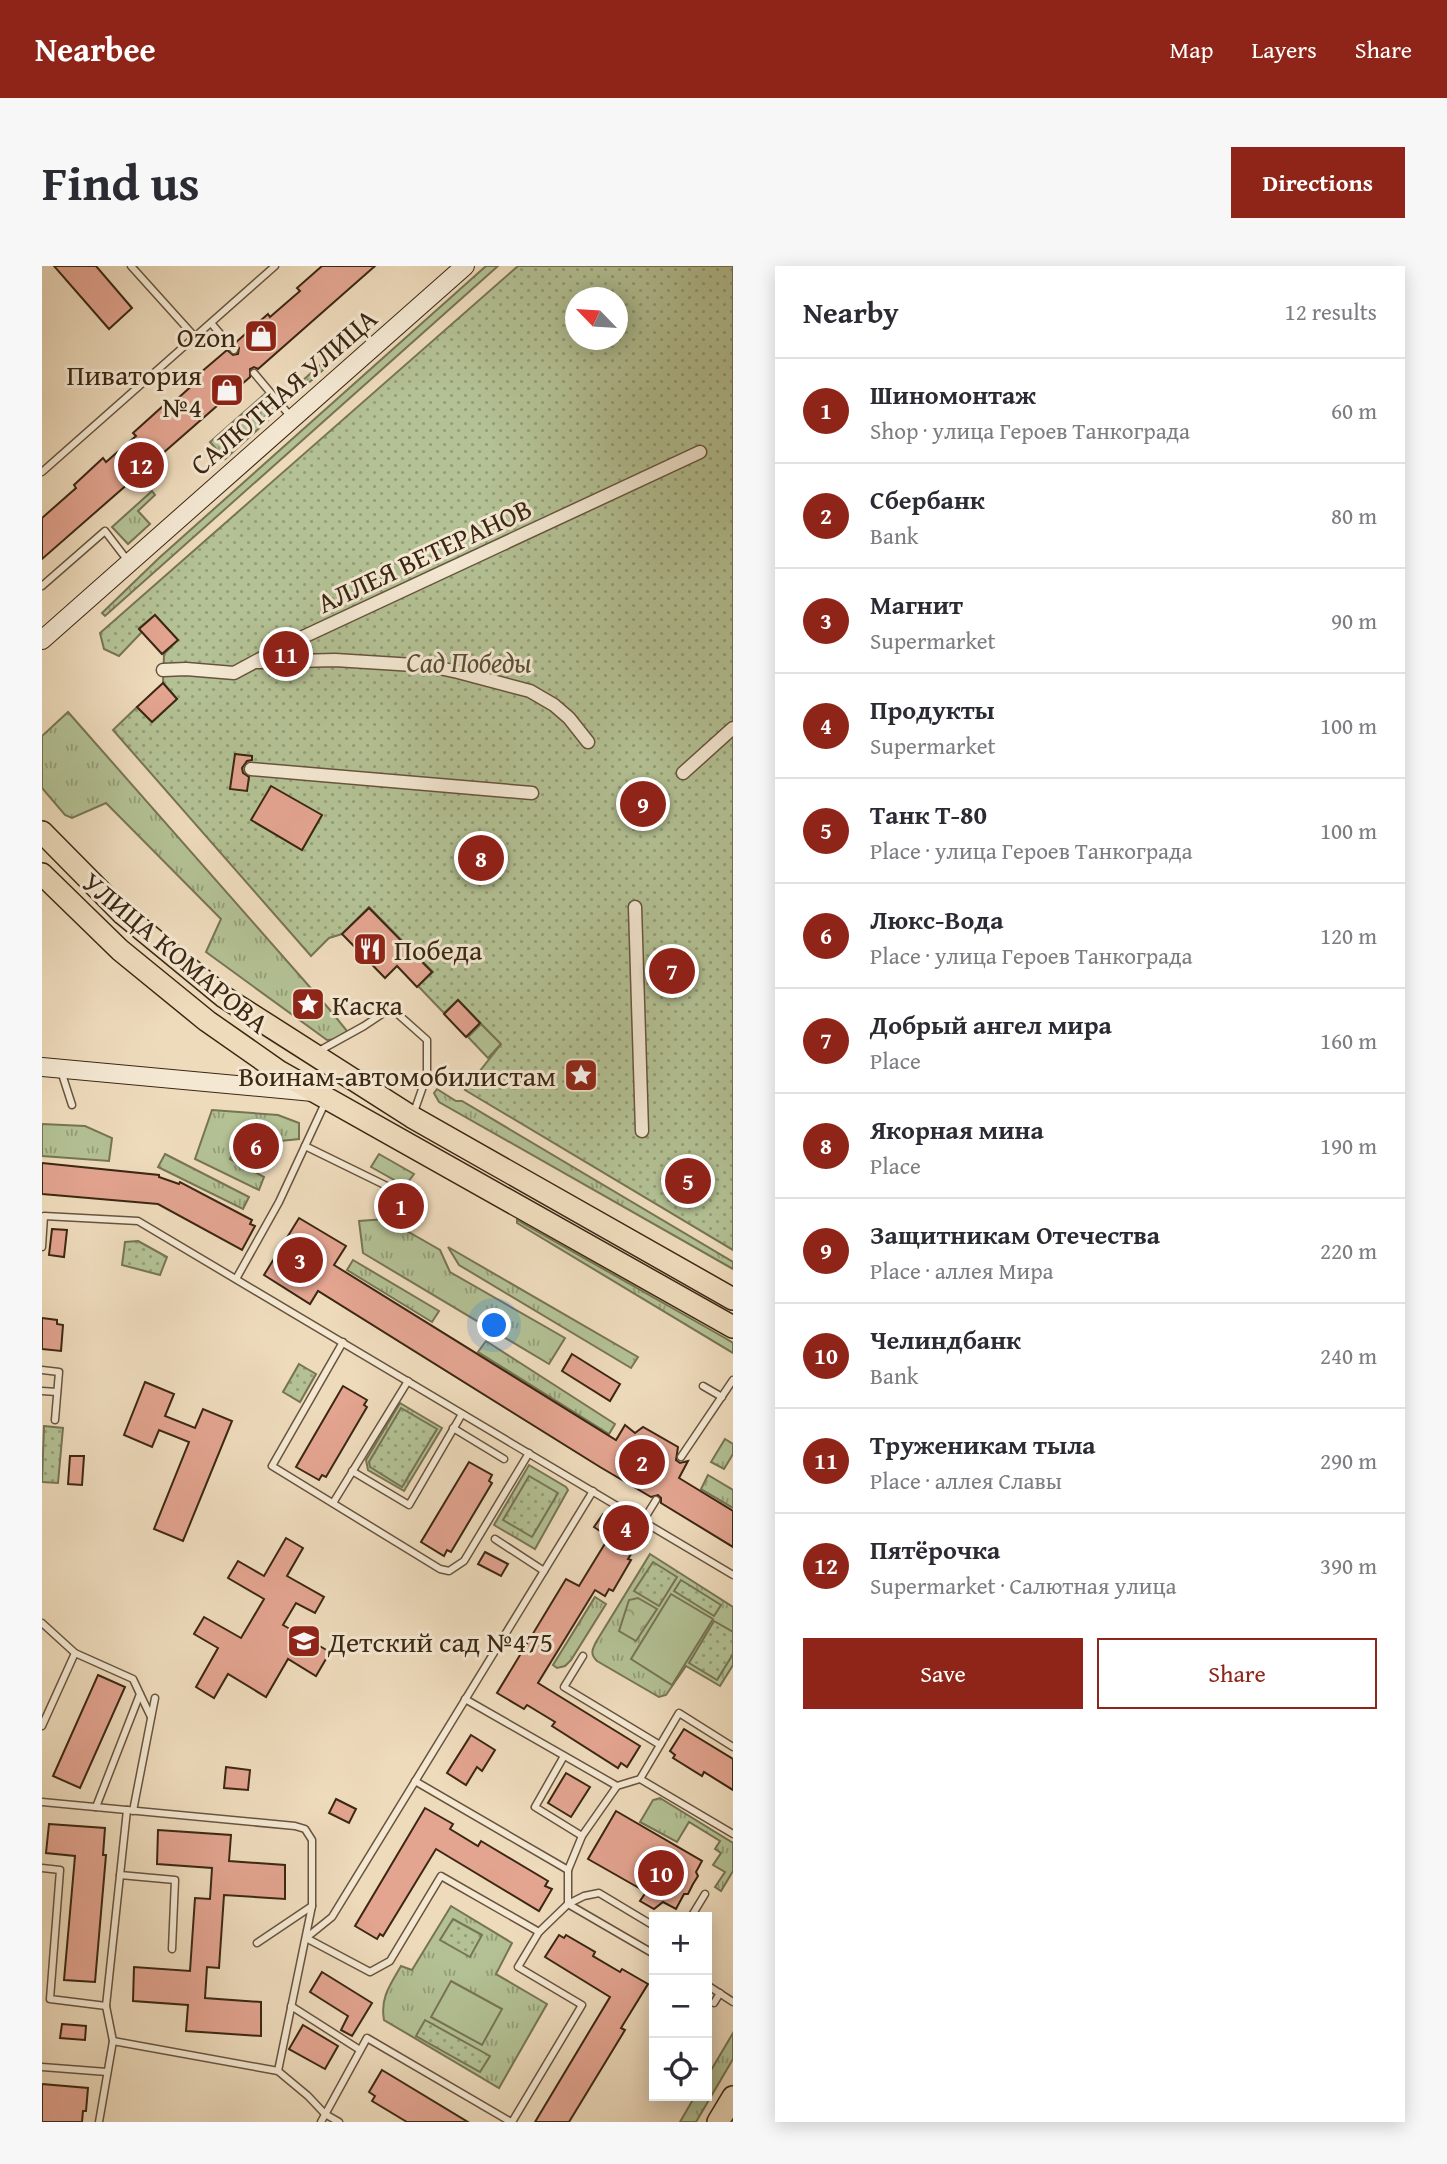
<!DOCTYPE html>
<meta charset="utf-8">
<style>
:root{--surface:#fff;--page:#f7f7f7;--text:#2b2b33;--muted:#7c7c81;--line:#e1e1e2;--accent:#8f2418}
body{margin:0;font-family:"Gentium Book Plus",serif;background:var(--page);color:var(--text)}
.controls{position:absolute;right:21px;bottom:21px;display:grid;overflow:hidden;border-radius:0px;box-shadow:0 4px 18px #0003}
.controls button{width:63px;height:63px;display:grid;place-items:center;padding:0;border:0;border-bottom:2px solid var(--line);background:var(--surface);color:var(--text);font:35px sans-serif}
.compass{position:absolute;left:523px;top:21px;width:63px;height:63px;border-radius:50%;background:var(--surface);box-shadow:0 4px 18px #0003;rotate:295deg}
.you{position:absolute;left:453px;top:1060px;width:24px;height:24px;margin:-18px;border:5px solid #fff;border-radius:50%;background:#1a73e8;box-shadow:0 0 0 10px #1a73e833}
.badge{display:grid;place-items:center;width:46px;height:46px;border-radius:50%;background:var(--accent);color:#fff;font-size:23px;font-weight:700}
.pin{position:absolute;translate:-50% -50%;border:4px solid #fff;box-shadow:0 2px 7px #0006}
.list{margin:0;padding:0;list-style:none}
h2{display:flex;justify-content:space-between;align-items:center;height:91px;margin:0;padding:0 28px;font-size:30px}
h2 small{font-size:23px;font-weight:400;color:var(--muted)}
.list li{display:grid;grid-template-columns:46px 1fr auto;gap:21px;align-items:center;box-sizing:border-box;height:105px;padding:0 28px;border-top:2px solid var(--line)}
.list b{display:block;font-size:26px;white-space:nowrap}
.list p{margin:0;font-size:23px;white-space:nowrap;color:var(--muted)}
.list em{font-size:23px;font-style:normal;color:var(--muted)}
.actions{display:flex;gap:14px;padding:21px 28px}
.actions a{flex:1;padding:16px 0;border:2px solid var(--accent);border-radius:0px;text-align:center;font-size:24px;color:var(--accent)}
.actions .main{background:var(--accent);color:#fff}
.icon{flex:none;width:38px;height:38px;fill:none;stroke:currentColor;stroke-width:2;stroke-linecap:round;stroke-linejoin:round}
.map{position:relative;flex:none;width:691px;height:1856px;overflow:hidden;border-radius:0px}
header{display:flex;align-items:center;gap:42px;box-sizing:border-box;height:98px;padding:0 35px;background:var(--accent);color:#fff}
header strong{font-size:33px}
nav{display:flex;gap:38px;margin-inline-start:auto;font-size:24px}
.intro{display:flex;align-items:center;justify-content:space-between;box-sizing:border-box;height:168px;padding:0 42px}
h1{margin:0;font-size:49px}
.button{padding:18px 32px;border-radius:0px;background:var(--accent);color:#fff;font-size:24px;font-weight:700}
main{display:flex;gap:42px;padding:0 42px}
aside{flex:1;background:var(--surface);border-radius:0px;box-shadow:0 4px 18px #0003}
.map>svg:first-child{display:block}
.grass{fill:url(#grass-tufts);stroke:#777454;stroke-width:2}
.forest{fill:url(#forest-crowns);stroke:#777454;stroke-width:2}
.park{fill:url(#park-dots);stroke:#777454;stroke-width:2;fill-rule:evenodd}
.garden{fill:#b3c194;stroke:#777454;stroke-width:2}
.building{fill:#e3a490;stroke:#3b2713;stroke-width:2}
.lines{fill:none;stroke-linecap:round;stroke-linejoin:round}
.lane-casing{stroke:#68543d;stroke-width:9}
.street-casing{stroke:#68543d;stroke-width:15}
.secondary-casing{stroke:#3b2713;stroke-width:20}
.primary-casing{stroke:#3b2713;stroke-width:24}
.lane{stroke:#f4e8d3;stroke-width:6}
.street{stroke:#f4e8d3;stroke-width:12}
.secondary{stroke:#f4e8d3;stroke-width:18}
.primary{stroke:#eedbbc;stroke-width:21}
.labels{text-anchor:middle;dominant-baseline:central;stroke-width:6;stroke-linejoin:round;paint-order:stroke}
.poi-label{font-size:28px;fill:#3b2713;stroke:#f4e8d3;text-anchor:end}
.street-label{font-size:28px;fill:#3b2713;stroke:#f4e8d3}
.park-label{font-size:28px;font-style:italic;fill:#594e33;stroke:#f4e8d3}
</style>
<header>
<strong>Nearbee</strong>
<nav><a>Map</a><a>Layers</a><a>Share</a></nav>
</header>
<div class="intro"><h1>Find us</h1><a class="button">Directions</a></div>
<main>
<div class="map">
<svg width="691" height="1856" viewBox="0 0 691 1856">
<defs>
<pattern id="grass-tufts" width="24" height="20" patternUnits="userSpaceOnUse" patternTransform="scale(1.75)"><rect width="24" height="20" fill="#b3c194"/><path d="M3 7l-1-3M5 7V3M7 7l1-3M15 17l-1-3M17 17v-4M19 17l1-3" fill="none" stroke="#939d78"/></pattern>
<pattern id="forest-crowns" width="20" height="18" patternUnits="userSpaceOnUse" patternTransform="scale(1.75)"><rect width="20" height="18" fill="#b3c194"/><path d="M2 6a3 3 0 1 1 6 0M12 15a3 3 0 1 1 6 0" fill="none" stroke="#939d78"/></pattern>
<pattern id="park-dots" width="8" height="8" patternUnits="userSpaceOnUse" patternTransform="scale(1.75)"><rect width="8" height="8" fill="#b3c194"/><path d="M2 2h.1M6 6h.1" fill="none" stroke="#939d78" stroke-width="1.8" stroke-linecap="round"/></pattern>
</defs>
<rect width="100%" height="100%" fill="#eedbbc"/>
<filter id="stains"><feTurbulence type="fractalNoise" baseFrequency=".00286" numOctaves="4"/><feColorMatrix values="0 0 0 0 .2 0 0 0 0 .09 0 0 0 0 .02 0 0 0 .5 -.17"/></filter>
<radialGradient id="worn" r=".72"><stop offset=".6" stop-color="#630" stop-opacity="0"/><stop offset="1" stop-color="#630" stop-opacity=".3"/></radialGradient>
<!-- grass -->
<g class="grass">
<polygon points="444,0 456,0 63,350 60,347 117,292"/>
<polygon points="309,71 311,77 262,121 260,115"/>
<polygon points="225,126 234,139 232,149 183,193 168,176"/>
<polygon points="110,225 113,229 96,245 108,258 86,278 70,261"/>
<polygon points="26,446 288,744 305,765 299,773 285,774 164,686 179,653 64,537 30,552 23,549 0,522 0,470"/>
<polygon points="439,758 459,778 446,792 426,771"/>
<polygon points="395,823 414,835 420,835 691,996 691,1003 397,836 392,827"/>
<polygon points="170,844 236,849 257,857 257,873 238,875 202,863 188,893 222,911 217,924 153,893"/>
<polygon points="0,858 43,860 70,872 67,895 0,890"/>
<polygon points="123,888 207,931 201,943 116,901"/>
<polygon points="337,888 372,908 363,920 329,901"/>
<polygon points="344,953 398,984 408,1006 523,1072 507,1098 321,987 317,955"/>
<polygon points="475,954 683,1072 691,1077 691,1087 475,957"/>
<polygon points="406,981 596,1091 589,1102 417,999"/>
<polygon points="311,994 397,1045 390,1056 305,1004"/>
<polygon points="444,1075 573,1158 567,1168 436,1086"/>
<polygon points="358,1137 400,1162 362,1225 326,1204 324,1194"/>
<polygon points="683,1173 691,1178 691,1188 682,1203 669,1196"/>
<polygon points="487,1199 524,1221 526,1224 493,1283 452,1259"/>
<polygon points="666,1209 691,1224 691,1242 659,1223"/>
<path d="M608,1288L691,1341V1399L678,1420L644,1400L624,1429L617,1431L555,1395C548,1388 550,1384 554,1376Z"/>
<polygon points="553,1331 564,1338 529,1394 523,1400 515,1402 511,1399"/>
<polygon points="618,1532 691,1577 691,1605 679,1625 673,1621 683,1606 671,1599 679,1587 673,1583 678,1575 647,1556 635,1576 598,1556 611,1534"/>
<path d="M409,1640L470,1677L454,1708L505,1738L457,1822L342,1754C338,1732 348,1719 359,1700L370,1704Z"/>
<polygon points="691,1767 691,1793 654,1856 638,1856 653,1830 665,1830 665,1811"/>
</g>
<!-- forest -->
<polygon class="forest" points="596,1332 615,1343 594,1375 577,1365 587,1334"/>
<!-- park -->
<g class="park">
<path d="M476,0H691V984L423,824L459,778L416,734L402,747L376,720L391,706L327,641L300,668L287,672L269,690L71,464L95,441L110,456L135,433L121,417L122,388L136,374L113,349L97,362L100,366L77,390L62,383L58,367ZM534,32H576V74H534Z"/>
<polygon points="96,975 125,991 118,1009 80,999 83,976"/>
<polygon points="257,1098 274,1108 258,1136 241,1126"/>
<polygon points="359,1142 395,1163 360,1221 328,1201 327,1196"/>
<polygon points="2,1160 21,1162 16,1217 0,1216"/>
<polygon points="487,1210 516,1227 490,1271 461,1254"/>
<polygon points="611,1296 635,1311 617,1340 592,1325"/>
<polygon points="639,1314 679,1339 672,1350 632,1325"/>
<polygon points="672,1355 691,1366 691,1388 675,1414 647,1397"/>
<polygon points="411,1653 440,1669 428,1691 398,1674"/>
<polygon points="383,1754 448,1790 438,1806 374,1770"/>
</g>
<!-- garden -->
<g class="garden">
<polygon points="629,1328 671,1353 630,1419 589,1393"/>
<polygon points="409,1715 460,1743 440,1779 389,1751"/>
</g>
<!-- building -->
<g class="building">
<polygon points="12,0 54,0 90,42 67,63"/>
<polygon points="280,0 333,0 216,103 212,101 208,103 208,111 0,293 0,252 34,222 32,219 61,192 64,196 94,170 91,167 121,140 124,143 154,116 151,113 185,84 191,89 196,88 197,82 193,77 226,48 228,51 258,25 255,22"/>
<polygon points="113,349 136,374 120,388 97,363"/>
<polygon points="121,417 135,433 110,456 95,441"/>
<polygon points="193,488 210,490 210,494 205,495 200,502 201,507 207,511 205,525 188,523"/>
<polygon points="229,520 280,549 260,584 209,554"/>
<polygon points="327,642 390,706 375,721 355,700 343,712 300,668"/>
<polygon points="416,734 438,757 424,771 402,748"/>
<polygon points="203,866 215,873 220,871 228,874 232,883 229,890 226,893 217,894 195,882"/>
<polygon points="0,897 117,909 117,911 137,918 138,916 210,954 208,958 213,960 200,984 116,938 0,928"/>
<polygon points="357,932 368,937 362,948 351,942"/>
<polygon points="257,952 304,980 292,999 574,1174 583,1159 593,1167 601,1161 636,1181 634,1194 638,1197 646,1195 637,1212 691,1245 691,1281 619,1237 619,1232 616,1229 609,1231 558,1201 276,1025 268,1038 222,1009"/>
<polygon points="10,963 25,964 22,991 7,989"/>
<polygon points="0,1052 15,1054 15,1058 21,1059 19,1085 0,1083"/>
<polygon points="530,1088 578,1118 568,1135 520,1105"/>
<polygon points="103,1116 132,1128 123,1150 153,1162 161,1143 190,1155 141,1275 112,1263 147,1176 117,1164 110,1181 82,1169"/>
<polygon points="301,1120 325,1134 322,1139 325,1141 284,1211 280,1209 277,1214 254,1201"/>
<polygon points="28,1190 42,1190 40,1219 26,1218"/>
<polygon points="427,1196 450,1209 447,1215 450,1217 409,1286 405,1284 402,1290 379,1276"/>
<polygon points="561,1248 599,1272 586,1293 589,1294 571,1325 567,1323 563,1330 553,1324 496,1417 598,1480 585,1501 579,1497 576,1502 510,1460 513,1456 485,1439 482,1443 455,1427 524,1313 537,1320 567,1271 552,1261"/>
<polygon points="244,1272 261,1282 245,1310 282,1331 273,1347 254,1337 241,1359 288,1386 274,1410 246,1393 224,1431 186,1408 172,1432 154,1421 176,1382 152,1368 162,1351 199,1372 222,1333 186,1312 196,1295 222,1310"/>
<polygon points="443,1286 466,1298 459,1310 436,1298"/>
<polygon points="56,1409 83,1421 38,1522 11,1510"/>
<polygon points="642,1463 691,1493 691,1524 662,1506 660,1510 631,1492 633,1489 628,1485"/>
<polygon points="429,1469 453,1484 440,1505 435,1501 424,1519 405,1507"/>
<polygon points="184,1501 208,1504 206,1524 182,1522"/>
<polygon points="524,1507 548,1521 529,1551 506,1537"/>
<polygon points="294,1533 314,1543 307,1557 287,1547"/>
<polygon points="383,1542 411,1558 408,1563 436,1580 439,1575 506,1615 503,1620 510,1623 497,1645 394,1583 341,1670 338,1668 335,1673 313,1660"/>
<polygon points="574,1545 660,1595 654,1606 656,1610 651,1618 646,1628 642,1628 634,1643 621,1636 612,1643 598,1635 604,1626 546,1593"/>
<polygon points="7,1558 63,1562 61,1589 64,1589 53,1716 22,1714 33,1590 4,1587"/>
<polygon points="116,1564 189,1569 187,1595 243,1599 243,1633 182,1629 177,1702 165,1701 163,1732 219,1736 219,1770 144,1765 146,1739 91,1735 92,1701 148,1705 153,1632 168,1633 170,1602 115,1598"/>
<polygon points="517,1669 522,1672 524,1669 553,1686 551,1690 578,1706 580,1703 606,1718 579,1762 583,1764 527,1856 493,1856 568,1731 503,1691"/>
<polygon points="280,1706 330,1737 310,1770 299,1764 306,1750 268,1726"/>
<polygon points="20,1758 44,1760 43,1774 18,1772"/>
<polygon points="261,1759 296,1780 283,1803 247,1783"/>
<polygon points="340,1804 426,1856 365,1856 330,1835 333,1830 327,1826"/>
<polygon points="0,1818 46,1822 44,1845 41,1845 40,1856 0,1856"/>
</g>
<g class="lines">
<!-- lane casing -->
<g class="lane-casing">
<g id="lane">
<polyline points="89,0 153,71"/>
<polyline points="169,57 192,84"/>
<polyline points="212,107 249,151"/>
<polyline points="0,206 233,0"/>
<polyline points="0,320 63,265 86,295"/>
<polyline points="275,786 322,760 349,742 385,774 385,809 372,846"/>
<polyline points="19,805 30,839"/>
<polyline points="263,880 357,926"/>
<polyline points="0,981 2,950 96,955 691,1309"/>
<polyline points="194,1013 237,936 283,837"/>
<polyline points="301,1076 230,1200 398,1303 407,1305 422,1295 487,1187"/>
<polyline points="0,1104 17,1106 13,1154"/>
<polyline points="661,1120 680,1131"/>
<polyline points="0,1125 15,1126"/>
<polyline points="411,1162 462,1193"/>
<polyline points="639,1191 691,1114"/>
<polyline points="310,1205 367,1239 420,1148"/>
<polyline points="291,1237 366,1115"/>
<polyline points="601,1255 614,1234"/>
<polyline points="453,1273 502,1305"/>
<polyline points="0,1357 33,1387 91,1413 98,1428 54,1541"/>
<polyline points="541,1390 522,1421 618,1479"/>
<polyline points="98,1428 109,1451"/>
<polyline points="423,1433 575,1520"/>
<polyline points="0,1460 33,1387"/>
<polyline points="522,1490 493,1541 540,1570"/>
<polyline points="598,1513 691,1568"/>
<polyline points="373,1515 526,1604"/>
<polyline points="0,1536 253,1560 263,1563 270,1574 270,1640 236,1805"/>
<polyline points="91,1545 113,1432"/>
<polyline points="0,1602 18,1604 8,1733 64,1740"/>
<polyline points="78,1609 133,1614 130,1683"/>
<polyline points="649,1651 663,1628"/>
<polyline points="612,1660 557,1627 542,1630 526,1638 612,1688"/>
<polyline points="497,1666 399,1610 348,1695 328,1706 264,1672 290,1651 551,1225"/>
<polyline points="215,1677 270,1640"/>
<polyline points="665,1719 691,1736"/>
<polyline points="672,1737 678,1727"/>
<polyline points="249,1740 318,1784"/>
<polyline points="71,1775 236,1805 266,1830 283,1848 297,1856"/>
<polyline points="0,1801 65,1806"/>
<polyline points="57,1856 71,1775 64,1740 85,1544"/>
<polyline points="279,1856 325,1772 469,1856"/>
<polyline points="470,1856 540,1739 476,1701 497,1666 526,1638 526,1604 540,1570 575,1520 598,1513 637,1447 691,1481"/>
</g>
</g>
<!-- street casing -->
<g class="street-casing">
<g id="street">
<polyline points="216,396 293,394 388,400 416,406 488,425 512,439 527,452 546,476"/>
<polyline points="121,404 144,403 192,407 246,378 658,186"/>
<polyline points="209,503 490,527"/>
<polyline points="641,507 691,462"/>
<polyline points="593,641 600,865"/>
</g>
</g>
<!-- secondary casing -->
<g class="secondary-casing">
<g id="secondary">
<polyline points="0,374 423,0"/>
<polyline points="0,801 271,826"/>
</g>
</g>
<!-- primary casing -->
<g class="primary-casing">
<g id="primary">
<polyline points="0,566 81,648 182,731 370,851 691,1033"/>
<polyline points="0,608 78,684 165,755 238,806 691,1061"/>
<polyline points="676,1856 691,1831"/>
</g>
</g>
<!-- lane -->
<use href="#lane" class="lane"/>
<!-- street -->
<use href="#street" class="street"/>
<!-- secondary -->
<use href="#secondary" class="secondary"/>
<!-- primary -->
<use href="#primary" class="primary"/>
</g>
<!-- icons -->
<defs>
<g id="shop-square" transform="scale(1.75)"><rect x="-9" y="-9" width="18" height="18" rx="4" fill="#8f2418" stroke="#f4e8d3"/><path d="M-5-2.5h2.3a2.7 3.5 0 0 1 5.4 0H5L5.5 6h-11ZM-1.5-2.5h3a1.5 2.3 0 0 0-3 0Z" fill="#fff"/></g>
<g id="restaurant-square" transform="scale(1.75)"><rect x="-9" y="-9" width="18" height="18" rx="4" fill="#8f2418" stroke="#f4e8d3"/><path d="M-5-6h1v4h1v-4h1v4h1v-4h1v5L-1.5 .5V6h-2V.5L-5-1ZM5-6V6H3V1.5H1.5Q1.5-4 5-6Z" fill="#fff"/></g>
<g id="sight-square" transform="scale(1.75)"><rect x="-9" y="-9" width="18" height="18" rx="4" fill="#8f2418" stroke="#f4e8d3"/><path d="M0-6L1.8-2.2L6-1.7L2.9 1.2L3.7 5.4L0 3.3L-3.7 5.4L-2.9 1.2L-6-1.7L-1.8-2.2Z" fill="#fff"/></g>
<g id="school-square" transform="scale(1.75)"><rect x="-9" y="-9" width="18" height="18" rx="4" fill="#8f2418" stroke="#f4e8d3"/><path d="M0-5L7-2L0 1L-7-2ZM-4 1L0 2.5L4 1V4Q0 6-4 4Z" fill="#fff"/></g>
</defs>
<g fill-rule="evenodd">
<use href="#shop-square" x="219" y="70"/>
<use href="#shop-square" x="185" y="124"/>
<use href="#restaurant-square" x="328" y="683"/>
<use href="#sight-square" x="266" y="738"/>
<use href="#sight-square" x="539" y="809"/>
<use href="#school-square" x="262" y="1375"/>
</g>
<g class="labels">
<!-- poi labels -->
<g class="poi-label">
<text x="194" y="70">Ozon</text>
<text x="160" y="108">Пиватория<tspan x="160" dy="32">№4</tspan></text>
<text x="352" y="683" text-anchor="start">Победа</text>
<text x="290" y="738" text-anchor="start">Каска</text>
<text x="514" y="809">Воинам-автомобилистам</text>
<text x="286" y="1375" text-anchor="start">Детский сад №475</text>
</g>
<!-- street labels -->
<g class="street-label">
<text transform="translate(241 125) rotate(-41)">САЛЮТНАЯ УЛИЦА</text>
<text transform="translate(382 289) rotate(-25)">АЛЛЕЯ ВЕТЕРАНОВ</text>
<text transform="translate(134 686) rotate(40)">УЛИЦА КОМАРОВА</text>
</g>
<!-- park labels -->
<g class="park-label">
<text x="427" y="395">Сад Победы</text>
</g>
</g>
<rect width="100%" height="100%" filter="url(#stains)"/>
<rect width="100%" height="100%" fill="url(#worn)"/>
</svg>
<div class="controls">
<button>+</button>
<button>−</button>
<button><svg class="icon" aria-label="locate" viewBox="0 0 24 24"><circle cx="12" cy="12" r="6"/><path d="M12 2v4M12 18v4M2 12h4M18 12h4"/></svg></button>
</div>
<svg class="compass" viewBox="-18 -18 36 36"><path d="M0-13l5 13h-10z" fill="#e53935"/><path d="M0 13l5-13h-10z" fill="#7c7c81"/></svg>
<div class="you"></div>
<div class="pin badge" style="left:359px;top:940px">1</div>
<div class="pin badge" style="left:600px;top:1196px">2</div>
<div class="pin badge" style="left:258px;top:994px">3</div>
<div class="pin badge" style="left:584px;top:1262px">4</div>
<div class="pin badge" style="left:646px;top:915px">5</div>
<div class="pin badge" style="left:214px;top:880px">6</div>
<div class="pin badge" style="left:630px;top:705px">7</div>
<div class="pin badge" style="left:439px;top:592px">8</div>
<div class="pin badge" style="left:601px;top:538px">9</div>
<div class="pin badge" style="left:619px;top:1607px">10</div>
<div class="pin badge" style="left:244px;top:388px">11</div>
<div class="pin badge" style="left:99px;top:199px">12</div>
</div>
<aside>
<h2>Nearby<small>12 results</small></h2>
<ul class="list">
<li><span class="badge">1</span><div><b>Шиномонтаж</b><p>Shop · улица Героев Танкограда</p></div><em>60 m</em></li>
<li><span class="badge">2</span><div><b>Сбербанк</b><p>Bank</p></div><em>80 m</em></li>
<li><span class="badge">3</span><div><b>Магнит</b><p>Supermarket</p></div><em>90 m</em></li>
<li><span class="badge">4</span><div><b>Продукты</b><p>Supermarket</p></div><em>100 m</em></li>
<li><span class="badge">5</span><div><b>Танк Т-80</b><p>Place · улица Героев Танкограда</p></div><em>100 m</em></li>
<li><span class="badge">6</span><div><b>Люкс-Вода</b><p>Place · улица Героев Танкограда</p></div><em>120 m</em></li>
<li><span class="badge">7</span><div><b>Добрый ангел мира</b><p>Place</p></div><em>160 m</em></li>
<li><span class="badge">8</span><div><b>Якорная мина</b><p>Place</p></div><em>190 m</em></li>
<li><span class="badge">9</span><div><b>Защитникам Отечества</b><p>Place · аллея Мира</p></div><em>220 m</em></li>
<li><span class="badge">10</span><div><b>Челиндбанк</b><p>Bank</p></div><em>240 m</em></li>
<li><span class="badge">11</span><div><b>Труженикам тыла</b><p>Place · аллея Славы</p></div><em>290 m</em></li>
<li><span class="badge">12</span><div><b>Пятёрочка</b><p>Supermarket · Салютная улица</p></div><em>390 m</em></li>
</ul>
<div class="actions"><a class="main">Save</a><a>Share</a></div>
</aside>
</main>
